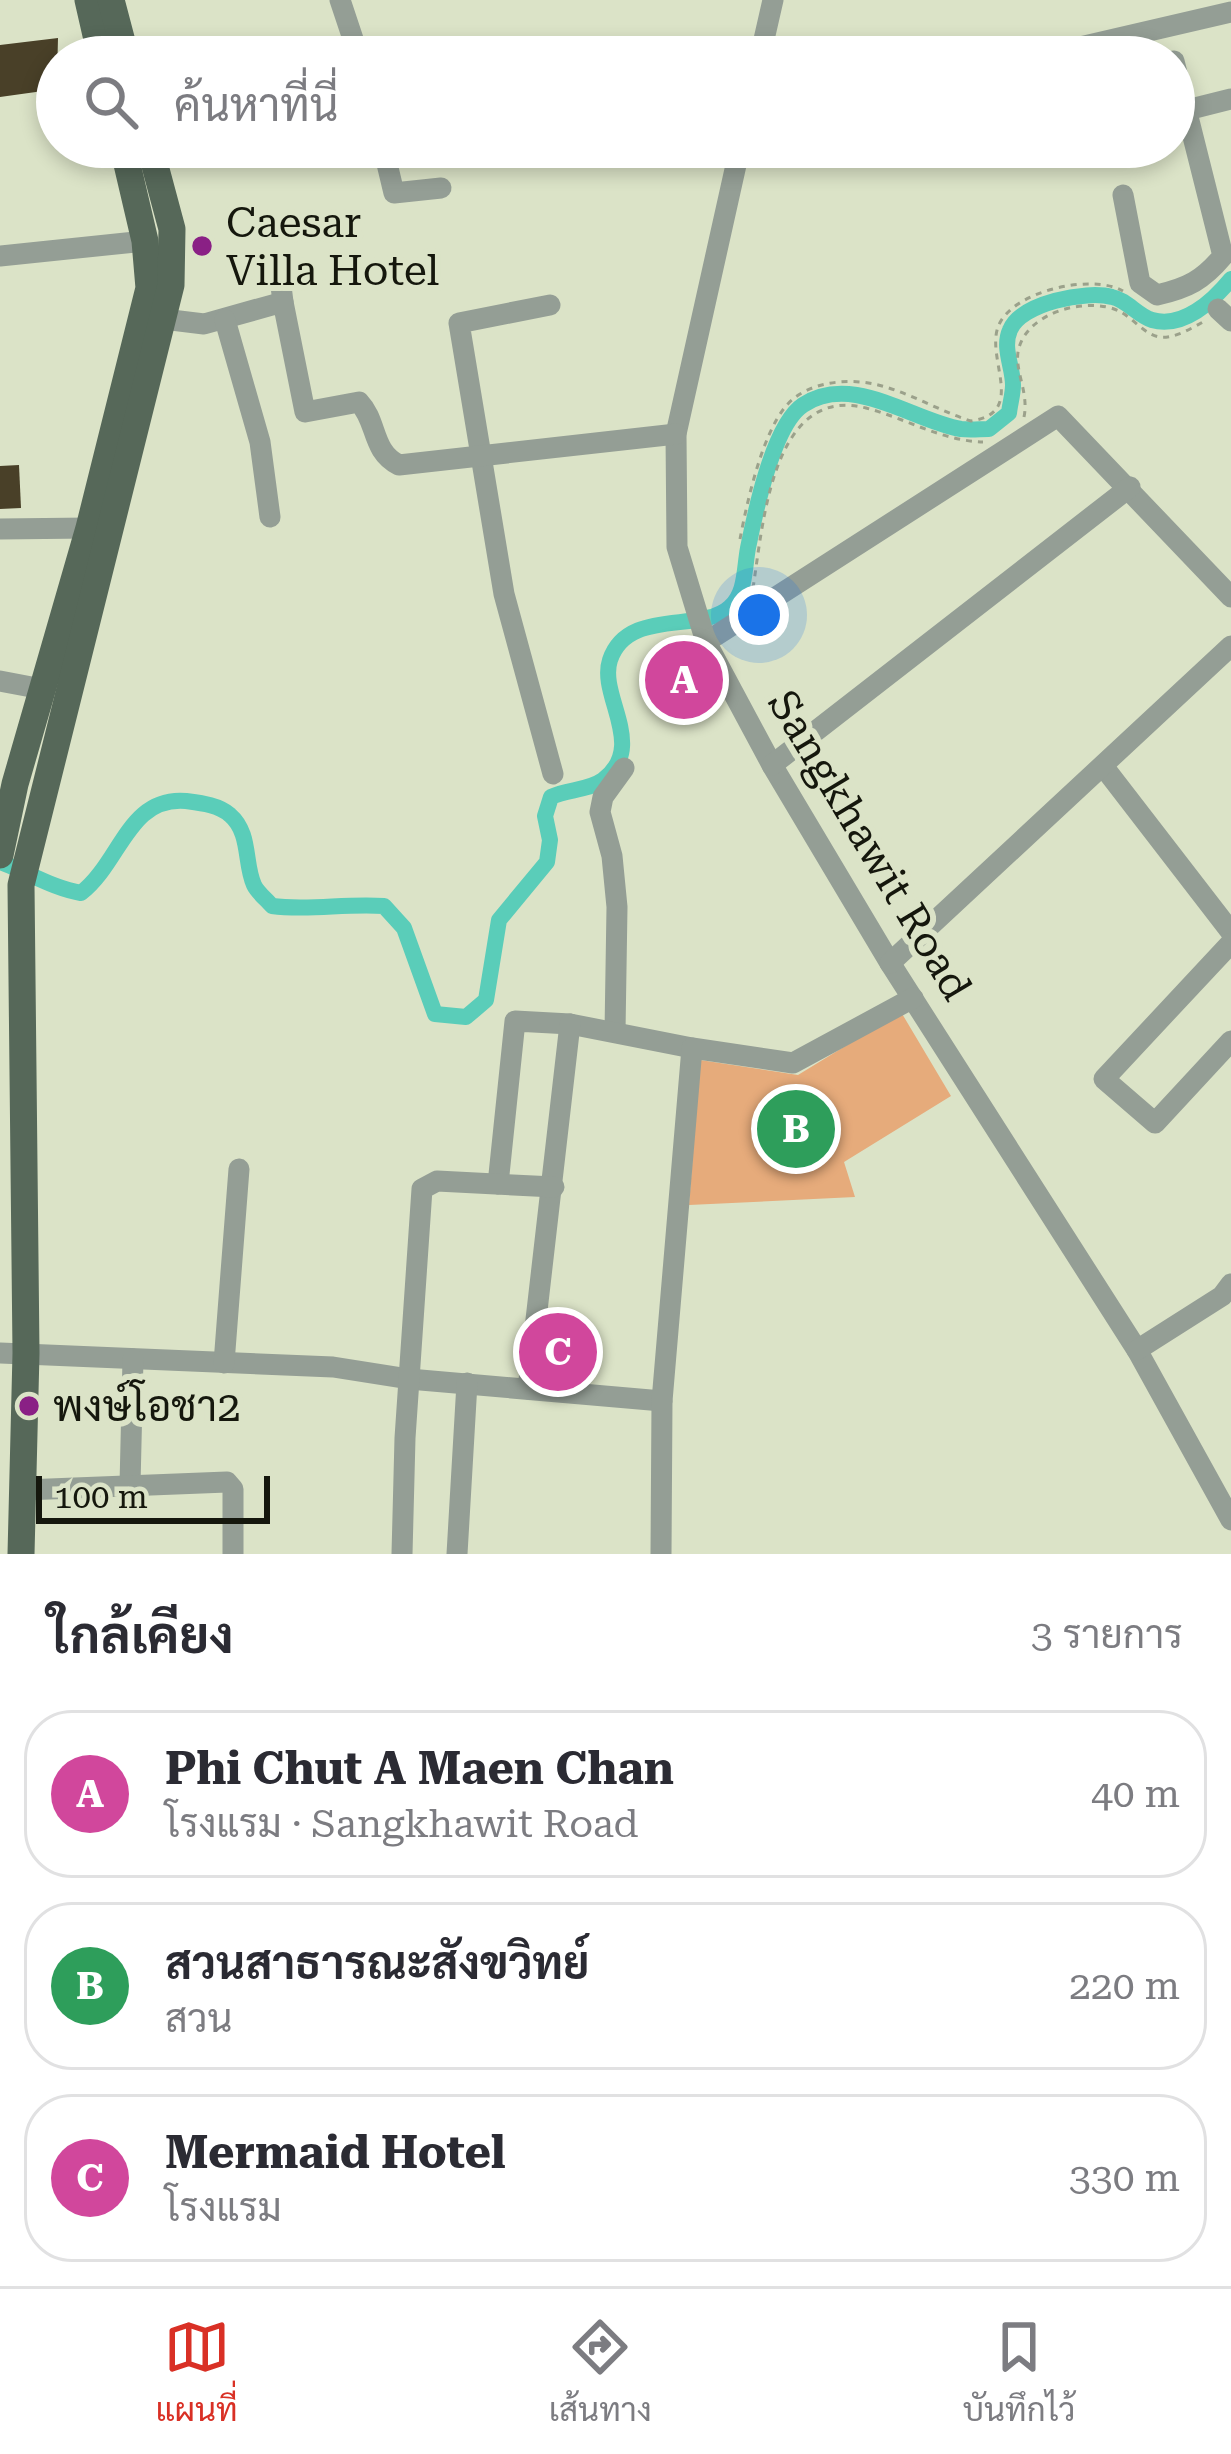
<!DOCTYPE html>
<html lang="th">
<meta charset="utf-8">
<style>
:root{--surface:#fff;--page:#f2f2f3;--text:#2b2b33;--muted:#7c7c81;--line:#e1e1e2;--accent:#d93025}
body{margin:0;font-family:"Roboto Serif",Sarabun,serif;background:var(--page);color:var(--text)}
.scale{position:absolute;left:36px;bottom:30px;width:234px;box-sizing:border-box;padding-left:12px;border:6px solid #15170d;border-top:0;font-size:33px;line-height:42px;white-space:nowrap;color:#15170d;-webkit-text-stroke:9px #dbe3c7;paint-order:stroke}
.you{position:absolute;left:759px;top:615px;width:42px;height:42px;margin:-30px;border:9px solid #fff;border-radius:50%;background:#1a73e8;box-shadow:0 0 0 18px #1a73e833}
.badge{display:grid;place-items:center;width:78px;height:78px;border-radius:50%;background:var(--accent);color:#fff;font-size:39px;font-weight:700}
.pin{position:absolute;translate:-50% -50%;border:6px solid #fff;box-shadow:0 3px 12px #0006}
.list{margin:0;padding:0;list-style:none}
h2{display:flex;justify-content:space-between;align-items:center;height:156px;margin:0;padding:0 48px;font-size:51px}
h2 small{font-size:39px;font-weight:400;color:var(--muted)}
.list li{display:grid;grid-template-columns:78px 1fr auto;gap:36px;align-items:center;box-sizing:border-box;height:168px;margin:0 24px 24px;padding:0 24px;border:3px solid var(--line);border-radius:48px}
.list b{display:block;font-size:45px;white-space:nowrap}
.list p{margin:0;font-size:39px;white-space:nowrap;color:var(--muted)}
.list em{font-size:39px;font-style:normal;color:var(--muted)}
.icon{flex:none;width:66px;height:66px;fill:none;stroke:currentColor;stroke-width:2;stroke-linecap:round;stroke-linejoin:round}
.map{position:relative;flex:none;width:1231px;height:1554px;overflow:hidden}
.search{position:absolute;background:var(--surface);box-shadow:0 6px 18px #0003;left:36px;right:36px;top:36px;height:132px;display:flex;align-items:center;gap:30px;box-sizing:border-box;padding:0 42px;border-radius:66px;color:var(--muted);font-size:45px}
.sheet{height:732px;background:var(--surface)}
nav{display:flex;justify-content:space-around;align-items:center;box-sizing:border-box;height:168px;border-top:3px solid var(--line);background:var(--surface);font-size:33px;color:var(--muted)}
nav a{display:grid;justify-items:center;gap:6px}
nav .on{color:var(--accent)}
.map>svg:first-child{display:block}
.green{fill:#e6ab7b}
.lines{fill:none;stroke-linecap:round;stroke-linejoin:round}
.canal{stroke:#5acdb9;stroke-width:16}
.building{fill:#494028}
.path{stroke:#9ba18b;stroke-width:3;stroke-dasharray:6 6;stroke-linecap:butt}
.minor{stroke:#949e95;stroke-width:21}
.major{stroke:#566859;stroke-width:27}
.poi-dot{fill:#8a2085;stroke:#dbe3c7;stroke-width:4.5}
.labels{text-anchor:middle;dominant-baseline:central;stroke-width:12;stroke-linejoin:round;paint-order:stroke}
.poi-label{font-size:42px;fill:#15170d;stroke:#dbe3c7;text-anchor:start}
.street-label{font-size:42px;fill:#15170d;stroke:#dbe3c7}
</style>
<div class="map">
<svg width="1231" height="1554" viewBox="0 0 1231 1554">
<rect width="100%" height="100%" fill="#dbe3c7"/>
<!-- green -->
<polygon class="green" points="901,1012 951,1096 844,1162 855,1197 689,1205 700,1060 798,1075"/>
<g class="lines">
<!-- canal -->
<path class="canal" d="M0,862C28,872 52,888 81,893C121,862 128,796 186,801C201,803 219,805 230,815C251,833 244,863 254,885C257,892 267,900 272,906C309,911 346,903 384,906L404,928L435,1014L466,1017L486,1000L499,920L547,862L550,840L545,816L551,797C567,789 588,791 603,780C648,746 598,696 610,660C628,607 701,634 730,607C746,593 744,569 748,548C755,513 773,425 803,405C852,372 913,421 961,429C970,430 980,429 989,429L1009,413C1010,404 1013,394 1013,385C1013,367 1002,348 1010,330C1021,303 1086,290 1112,297C1127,300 1138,316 1152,320C1183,329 1213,301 1231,279"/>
</g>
<!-- building -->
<g class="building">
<polygon points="58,38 57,78 41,80 43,91 0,97 0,45"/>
<polygon points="19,465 21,508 0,509 0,466"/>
<circle cx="814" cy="1119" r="15"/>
</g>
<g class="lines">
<!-- path -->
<g class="path">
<path d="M1024,417C1029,393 1015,372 1018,352C1025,312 1087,296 1119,311C1133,318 1144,334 1159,337C1174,339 1190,329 1203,322"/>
<path d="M740,539C747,502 762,434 786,406C806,382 846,378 874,384C907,391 939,411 971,421C1027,413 986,360 998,327C1011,291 1092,273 1123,291"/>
<path d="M753,588C763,525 772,384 866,408C905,418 942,441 983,442"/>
</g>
<!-- minor -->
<g class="minor">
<polyline points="340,0 359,57"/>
<polyline points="760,57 773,0"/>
<polyline points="1037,57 1231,12"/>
<polyline points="1175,113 1231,99"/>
<polyline points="383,147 394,193 441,188"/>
<polyline points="740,147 676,434 677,547 706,642 772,765 890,963 1137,1350 1231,1520"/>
<path d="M1123,195L1140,283L1157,295C1188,288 1203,280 1223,256L1174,61"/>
<polyline points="0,256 145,241"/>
<polyline points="278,262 283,302"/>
<polyline points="550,305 459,323 504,594 553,774"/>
<polyline points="1218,309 1231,321"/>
<path d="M163,319L204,324L283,302L305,412L359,402C378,422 371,451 399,465L676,434"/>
<polyline points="225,320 260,442 270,517"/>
<polyline points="0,529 89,528"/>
<polyline points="706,642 1058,416 1231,597"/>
<polyline points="0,681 42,689"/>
<polyline points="772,765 1130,487"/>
<polyline points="1103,766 1231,932"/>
<polyline points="1231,943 1104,1079 1155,1123 1231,1041"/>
<polyline points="890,963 1231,646"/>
<polyline points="615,1032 617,907 612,856 600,812 603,797 624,768"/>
<polyline points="498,1184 515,1021 570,1024 692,1048"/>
<polyline points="1137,1350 1222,1296 1231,1284"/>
<polyline points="0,1353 333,1367 409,1379 662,1401"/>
<polyline points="224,1363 239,1169"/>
<polyline points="528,1389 570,1024"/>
<polyline points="130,1485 133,1359"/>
<polyline points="24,1490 227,1482 233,1489 233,1554"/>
<polyline points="402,1554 405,1438 422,1189 437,1181 554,1187"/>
<polyline points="457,1554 467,1383"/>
<polyline points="661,1554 662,1401 692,1048 793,1063 913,998"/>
</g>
<!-- major -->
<g class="major">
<polyline points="88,0 101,57"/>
<polyline points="111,0 126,57"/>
<polyline points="0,855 15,784 89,528 149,288 145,241 123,147"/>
<polyline points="21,1554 26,1353 21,885 171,285 172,229 150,147"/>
</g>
</g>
<!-- markers -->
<g class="poi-dot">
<circle cx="202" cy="246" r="12"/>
<circle cx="29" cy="1406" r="12"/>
</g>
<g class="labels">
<!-- poi labels -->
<g class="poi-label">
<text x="226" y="222">Caesar<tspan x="226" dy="48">Villa Hotel</tspan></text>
<text x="53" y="1406">พงษ์โอชา2</text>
</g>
<!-- street labels -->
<g class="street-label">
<text transform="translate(870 845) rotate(59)">Sangkhawit Road</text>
</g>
</g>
</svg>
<div class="scale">100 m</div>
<div class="you"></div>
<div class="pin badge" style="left:684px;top:680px;background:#d1479c">A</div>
<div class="pin badge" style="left:796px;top:1129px;background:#2e9e5b">B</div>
<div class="pin badge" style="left:558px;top:1352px;background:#d1479c">C</div>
<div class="search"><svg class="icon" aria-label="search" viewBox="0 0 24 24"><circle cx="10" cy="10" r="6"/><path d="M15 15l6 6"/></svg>ค้นหาที่นี่</div>
</div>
<section class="sheet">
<h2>ใกล้เคียง<small>3 รายการ</small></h2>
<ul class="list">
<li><span class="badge" style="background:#d1479c">A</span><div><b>Phi Chut A Maen Chan</b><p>โรงแรม · Sangkhawit Road</p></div><em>40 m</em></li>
<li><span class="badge" style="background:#2e9e5b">B</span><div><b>สวนสาธารณะสังขวิทย์</b><p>สวน</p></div><em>220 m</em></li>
<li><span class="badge" style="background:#d1479c">C</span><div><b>Mermaid Hotel</b><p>โรงแรม</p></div><em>330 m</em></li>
</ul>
</section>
<nav>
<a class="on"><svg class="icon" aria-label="map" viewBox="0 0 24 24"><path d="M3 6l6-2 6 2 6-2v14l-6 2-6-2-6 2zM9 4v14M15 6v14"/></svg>แผนที่</a>
<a><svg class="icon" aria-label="directions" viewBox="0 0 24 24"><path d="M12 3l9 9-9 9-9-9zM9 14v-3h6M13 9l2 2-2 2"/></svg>เส้นทาง</a>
<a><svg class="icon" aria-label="saved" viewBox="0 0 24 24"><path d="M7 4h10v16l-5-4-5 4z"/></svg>บันทึกไว้</a>
</nav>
